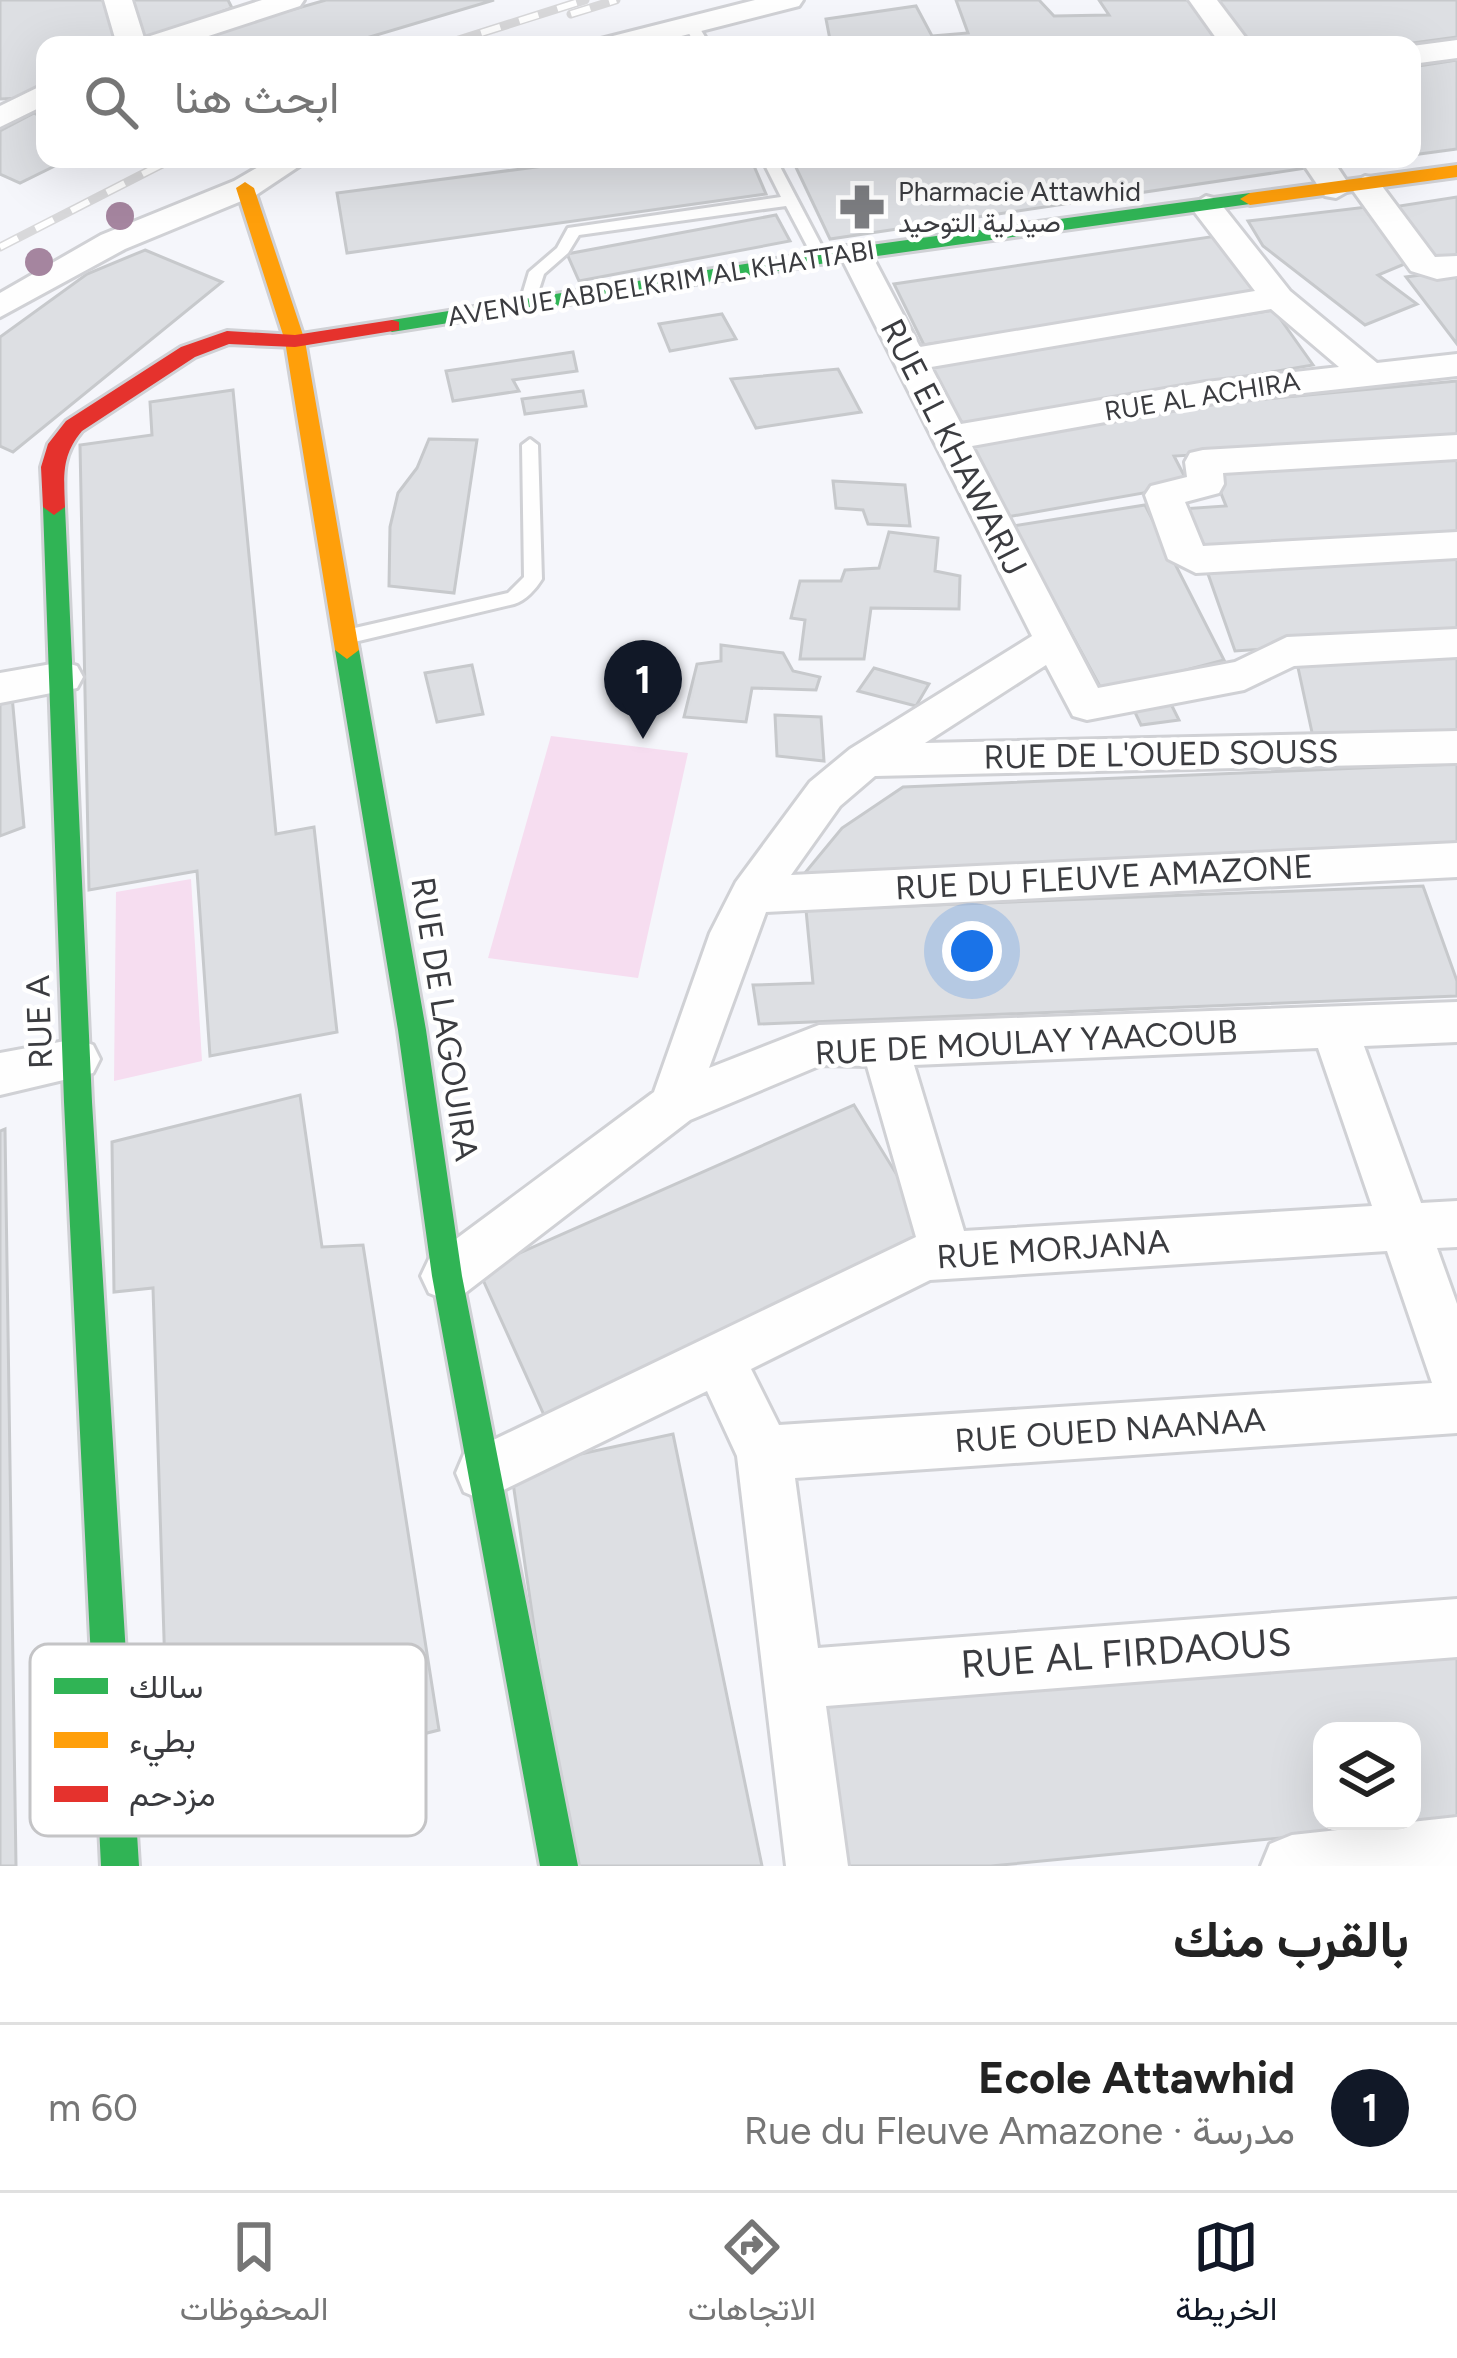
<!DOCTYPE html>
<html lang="ar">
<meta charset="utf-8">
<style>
:root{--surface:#fff;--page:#f6f6f6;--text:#222;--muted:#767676;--line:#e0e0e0;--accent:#111827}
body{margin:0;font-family:Figtree,Vazirmatn,sans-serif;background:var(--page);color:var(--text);direction:rtl}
.controls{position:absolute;right:36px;bottom:36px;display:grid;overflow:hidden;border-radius:24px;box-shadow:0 12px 48px #0002}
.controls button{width:108px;height:108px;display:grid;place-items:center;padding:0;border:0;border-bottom:3px solid var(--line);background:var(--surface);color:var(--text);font:60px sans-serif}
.you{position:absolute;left:972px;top:951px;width:42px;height:42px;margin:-30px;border:9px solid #fff;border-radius:50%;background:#1a73e8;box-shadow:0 0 0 18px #1a73e833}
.badge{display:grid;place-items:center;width:78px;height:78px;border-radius:50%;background:var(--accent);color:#fff;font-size:39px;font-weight:700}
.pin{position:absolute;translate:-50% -99px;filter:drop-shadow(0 3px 6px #0008)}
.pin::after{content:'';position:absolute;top:63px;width:42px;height:36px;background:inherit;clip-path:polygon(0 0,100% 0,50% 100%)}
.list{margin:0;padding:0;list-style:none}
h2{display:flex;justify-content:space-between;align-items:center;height:156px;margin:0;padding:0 48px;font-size:51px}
h2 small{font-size:39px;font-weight:400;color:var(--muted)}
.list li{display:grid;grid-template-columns:78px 1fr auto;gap:36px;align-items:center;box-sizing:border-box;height:168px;padding:0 48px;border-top:3px solid var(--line)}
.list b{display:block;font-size:45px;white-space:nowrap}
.list p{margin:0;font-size:39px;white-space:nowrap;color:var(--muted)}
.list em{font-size:39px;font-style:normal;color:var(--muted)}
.icon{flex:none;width:66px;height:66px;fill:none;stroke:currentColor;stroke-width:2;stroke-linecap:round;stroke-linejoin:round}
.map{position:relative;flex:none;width:1457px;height:1866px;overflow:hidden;direction:ltr}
.search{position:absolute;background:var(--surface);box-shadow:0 12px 48px #0002;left:36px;right:36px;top:36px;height:132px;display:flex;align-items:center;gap:30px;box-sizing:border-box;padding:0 42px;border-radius:24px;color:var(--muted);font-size:45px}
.sheet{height:324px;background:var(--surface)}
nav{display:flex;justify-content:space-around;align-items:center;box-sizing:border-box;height:168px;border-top:3px solid var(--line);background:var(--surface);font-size:33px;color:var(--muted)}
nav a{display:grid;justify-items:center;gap:6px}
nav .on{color:var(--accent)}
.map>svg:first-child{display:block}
.green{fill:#f6ddf0}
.building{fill:#dddfe3;stroke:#c7c9cc;stroke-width:3;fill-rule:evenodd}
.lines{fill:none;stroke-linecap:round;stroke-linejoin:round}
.lane-casing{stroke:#d0d1d5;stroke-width:6}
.street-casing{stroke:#d0d1d5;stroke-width:6}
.fast-casing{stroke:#d0d1d5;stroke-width:6}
.slow-casing{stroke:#d0d1d5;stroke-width:6}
.jam-casing{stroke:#d0d1d5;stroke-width:6}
.lane{fill:#fefefe;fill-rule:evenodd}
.street{fill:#fefefe;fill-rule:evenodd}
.fast{fill:#30b455;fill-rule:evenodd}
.slow{fill:#ff9f0a;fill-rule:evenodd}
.jam{fill:#e5322d;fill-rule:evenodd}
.rail-casing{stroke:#d8d8da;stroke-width:9}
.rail{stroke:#fff;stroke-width:6;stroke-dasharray:20;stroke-linecap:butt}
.tree{fill:#a5859f}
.labels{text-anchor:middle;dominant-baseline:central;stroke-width:9;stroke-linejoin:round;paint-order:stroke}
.far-poi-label{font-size:27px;fill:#3b3c40;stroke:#fff;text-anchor:start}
.far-street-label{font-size:27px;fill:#3b3c40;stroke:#fff}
.street-label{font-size:33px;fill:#3b3c40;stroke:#fff}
.near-street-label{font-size:39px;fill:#3b3c40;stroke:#fff}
.key{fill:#fff;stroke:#c4c4c6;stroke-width:3}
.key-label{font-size:33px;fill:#3b3c40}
</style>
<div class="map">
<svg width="1457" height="1866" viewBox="0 0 1457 1866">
<rect width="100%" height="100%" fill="#f5f6fb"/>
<!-- green -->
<g class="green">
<polygon points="551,736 688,753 638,978 488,958"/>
<polygon points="191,879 202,1061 114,1081 116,892"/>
</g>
<!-- building -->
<g class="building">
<polygon points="0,0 104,0 118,45 45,45 45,85 23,98 0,99"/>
<polygon points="130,0 228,0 232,8 145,40"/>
<polygon points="326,0 494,0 343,45 168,45"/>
<polygon points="956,0 1039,0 1054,16 1109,15 1099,0 1195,0 1220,45 831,45 826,19 916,6 932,36 968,33"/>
<polygon points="1210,0 1457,0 1457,37 1398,45 1241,45"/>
<polygon points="1457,60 1457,149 1412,155 1412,67"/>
<polygon points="34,113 45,119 45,159 69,159 20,183 0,174 0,131"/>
<polygon points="597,159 751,159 766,194 347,253 337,193"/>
<polygon points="792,159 1307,159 1313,167 830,239"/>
<polygon points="1457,197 1457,264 1441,266 1393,207"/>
<polygon points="1375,206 1414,260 1378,275 1417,304 1365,325 1263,246 1248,221"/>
<polygon points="776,215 790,241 579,281 567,254"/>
<polygon points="1223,235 1262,293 924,345 894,284"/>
<polygon points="145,250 222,282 13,452 0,446 0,337 87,274"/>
<polygon points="1457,270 1457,344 1406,277"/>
<polygon points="1274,310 1313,365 957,426 927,368"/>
<polygon points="722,314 736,339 670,351 659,324"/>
<polygon points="573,352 577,371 513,380 519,391 453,401 446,371"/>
<polygon points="838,369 861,412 756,428 731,379"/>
<polygon points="1457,381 1457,440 1174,456 1189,485 1007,517 970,444 1222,403"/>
<polygon points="233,390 276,834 314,827 337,1032 210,1056 197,871 89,890 80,445 152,435 150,402"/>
<polygon points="583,391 586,406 525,414 522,399"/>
<polygon points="429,439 477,440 454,593 389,586 390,527 398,493 417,468"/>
<polygon points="1457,455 1457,534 1195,552 1180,509 1226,506 1212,471"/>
<polygon points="833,481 905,485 910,526 868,524 863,510 836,508"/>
<polygon points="1145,505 1224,660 1103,692 1013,526"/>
<polygon points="889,532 938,538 935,571 960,576 959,609 871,608 864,659 800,659 805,620 791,618 800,581 841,581 845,570 879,568"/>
<polygon points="1457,555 1457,636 1235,651 1207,571"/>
<polygon points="721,645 783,653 793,671 820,677 816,690 752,688 746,722 684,717 697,664 721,661"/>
<polygon points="1457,654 1457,732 1313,737 1297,663"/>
<polygon points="472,665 483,714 437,722 425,673"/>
<polygon points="874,668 929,684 916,706 858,691"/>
<polygon points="12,696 24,827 0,836 0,698"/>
<polygon points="1168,698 1179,720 1141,725 1131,704"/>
<polygon points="775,715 821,717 824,761 777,756"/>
<polygon points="1457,764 1457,843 799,880 842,828 903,787"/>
<polygon points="1423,886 1457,981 1457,996 759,1024 753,985 813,983 806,910"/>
<polygon points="300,1095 322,1247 363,1245 439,1730 169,1797 153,1288 114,1292 112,1142"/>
<polygon points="854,1105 932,1232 544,1415 479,1271"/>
<polygon points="5,1129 16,1866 0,1866 0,1131"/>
<polygon points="673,1434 762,1866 569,1866 511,1469"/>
<path d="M1457,1636V1821L991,1866H833L814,1695ZM1322,1731H1412V1821H1322Z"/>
</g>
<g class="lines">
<!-- lane casing -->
<g class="lane-casing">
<g id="lane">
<polygon points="684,19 694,19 710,45 696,45 682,22"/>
<polygon points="762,159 776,159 828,258 825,261 815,261 786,206 579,235 568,253 544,274 534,305 528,307 520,302 529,272 557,248 568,228 781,197"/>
<path d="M530,439L538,445L542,579C536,589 525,601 514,604L346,644L339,642L337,637L339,632L346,630L508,593L524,577L522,445Z"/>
</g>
</g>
<!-- street casing -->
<g class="street-casing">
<g id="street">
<polygon points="104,0 132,0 144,38 262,0 304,0 300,6 181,45 117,45"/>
<polygon points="755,0 803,0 799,6 646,45 596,45 601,39"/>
<polygon points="1189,0 1217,0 1251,45 1221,45"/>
<polygon points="1457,40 1457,58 1412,64 1412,46"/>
<polygon points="45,84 45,105 0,127 0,106"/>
<polygon points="272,159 310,159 256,195 125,249 0,317 0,293 101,235 234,181"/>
<polygon points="1300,159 1332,159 1352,189 1336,198 1325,196"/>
<polygon points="1365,176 1376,178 1435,257 1457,256 1457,276 1437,279 1411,271 1349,185"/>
<path d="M1206,196L1217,199L1290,291L1377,363L1457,354V376L1206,404L972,446L1098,688L1235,662L1287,637L1457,629V657L1294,666L1244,690L1087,720L1073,716L1046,665L925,743L1457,731V763L875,776L840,806L791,875L1457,843V877L766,912L709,1068L819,1025L1457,1002V1042L1364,1046L1421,1203L1457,1201V1247L1437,1248L1457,1304V1433L795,1478L818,1648L1457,1599V1657L826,1706L848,1866H786L737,1456L707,1391L483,1500L464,1492L456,1473L464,1454L916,1237L867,1066L821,1065L690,1120L465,1293L447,1300L429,1293L421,1276L429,1259L654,1092L710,933L736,882L810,782L850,749L1032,636L839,253L843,246H867L920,347L1255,291L1190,206ZM1271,309L1339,367L1206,382L961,424L931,367ZM1318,1048L1372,1206L964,1231L914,1065ZM1387,1251L1432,1383L779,1425L751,1369L930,1280Z"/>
<polygon points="1457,435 1457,459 1223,473 1224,484 1219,493 1185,502 1203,546 1457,532 1457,558 1196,573 1168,559 1145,495 1151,486 1187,477 1185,462 1190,453 1203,450"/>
<polygon points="63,662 77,666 83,677 77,688 0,703 0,673"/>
<polygon points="76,1039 93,1045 100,1059 93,1073 0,1095 0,1053"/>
<polygon points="1457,1817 1457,1866 1261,1866 1270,1844 1292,1835"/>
</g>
</g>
<!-- fast casing -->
<g class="fast-casing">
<g id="fast">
<polygon points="1250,193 1257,195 1257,203 820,264 392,332 382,326 392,320 820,252"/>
<polygon points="54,499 65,507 92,1102 139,1866 101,1866 64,1102 43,507"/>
<polygon points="347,641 359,650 426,1030 462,1276 578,1866 540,1866 432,1276 398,1030 335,650"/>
</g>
</g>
<!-- slow casing -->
<g class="slow-casing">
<g id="slow">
<polygon points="1457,165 1457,177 1250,205 1240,199 1250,193"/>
<polygon points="245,182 254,188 305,341 359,650 347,659 335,650 285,341 236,188"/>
</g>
</g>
<!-- jam casing -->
<g class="jam-casing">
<path id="jam" d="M392,320L399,322V330L295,347L229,344L195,357L82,431C61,456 64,476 65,507L54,515L43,507L41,467L48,444L66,421L181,347L227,331L295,335Z"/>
</g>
<!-- lane -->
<use href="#lane" class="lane"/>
<!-- street -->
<use href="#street" class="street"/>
<!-- fast -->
<use href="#fast" class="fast"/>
<!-- slow -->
<use href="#slow" class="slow"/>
<!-- jam -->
<use href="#jam" class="jam"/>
<!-- rail casing -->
<g class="rail-casing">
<g id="rail">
<polyline points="571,14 616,0"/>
<polyline points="443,45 585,0"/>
<polyline points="0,247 172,159"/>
</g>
</g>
<!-- rail -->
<use href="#rail" class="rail"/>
</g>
<!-- trees -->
<g class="tree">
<circle cx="120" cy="216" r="14"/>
<circle cx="39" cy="262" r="14"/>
</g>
<!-- icons -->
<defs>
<g id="pharmacy-bare" transform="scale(3.6)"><path d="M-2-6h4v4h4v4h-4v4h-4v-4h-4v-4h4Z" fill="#7c7d81" stroke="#fff" stroke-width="2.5" paint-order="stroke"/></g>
</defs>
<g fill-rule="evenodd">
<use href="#pharmacy-bare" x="862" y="207"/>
</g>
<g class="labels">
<!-- far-poi labels -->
<g class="far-poi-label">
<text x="898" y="191">Pharmacie Attawhid<tspan x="898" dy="31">صيدلية التوحيد</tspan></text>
</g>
<!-- far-street labels -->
<g class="far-street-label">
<text transform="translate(661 283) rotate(-9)">AVENUE ABDELKRIM AL KHATTABI</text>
<text transform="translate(1202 396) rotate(-9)">RUE AL ACHIRA</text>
</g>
<!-- street labels -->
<g class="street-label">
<text transform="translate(954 447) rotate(63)">RUE EL KHAWARIJ</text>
<text transform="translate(1161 754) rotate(-1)">RUE DE L'OUED SOUSS</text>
<text transform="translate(1104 877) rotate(-3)">RUE DU FLEUVE AMAZONE</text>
<text transform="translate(445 1019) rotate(81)">RUE DE LAGOUIRA</text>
<text transform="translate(39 1022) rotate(-92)">RUE A</text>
<text transform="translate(1026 1042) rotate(-3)">RUE DE MOULAY YAACOUB</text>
<text transform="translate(1053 1249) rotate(-4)">RUE MORJANA</text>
<text transform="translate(1110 1430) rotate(-4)">RUE OUED NAANAA</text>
</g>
<!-- near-street labels -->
<g class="near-street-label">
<text transform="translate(1126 1653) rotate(-4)">RUE AL FIRDAOUS</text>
</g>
</g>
<!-- legend -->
<rect x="30" y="1644" width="396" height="192" rx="18" class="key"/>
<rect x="54" y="1678" width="54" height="16" fill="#30b455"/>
<rect x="54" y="1732" width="54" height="16" fill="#ff9f0a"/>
<rect x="54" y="1786" width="54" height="16" fill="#e5322d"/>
<g class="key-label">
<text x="129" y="1698">سالك</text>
<text x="129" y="1752">بطيء</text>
<text x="129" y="1806">مزدحم</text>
</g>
</svg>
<div class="controls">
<button><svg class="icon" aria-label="layers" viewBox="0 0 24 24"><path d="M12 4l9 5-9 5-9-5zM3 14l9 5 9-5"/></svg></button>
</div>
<div class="you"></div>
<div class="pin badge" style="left:643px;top:739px">1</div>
<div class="search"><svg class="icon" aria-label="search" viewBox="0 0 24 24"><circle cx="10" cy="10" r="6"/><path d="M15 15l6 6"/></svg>ابحث هنا</div>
</div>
<section class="sheet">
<h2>بالقرب منك<small></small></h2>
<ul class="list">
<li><span class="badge">1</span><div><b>Ecole Attawhid</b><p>مدرسة · Rue du Fleuve Amazone</p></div><em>60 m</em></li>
</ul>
</section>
<nav>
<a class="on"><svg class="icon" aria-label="map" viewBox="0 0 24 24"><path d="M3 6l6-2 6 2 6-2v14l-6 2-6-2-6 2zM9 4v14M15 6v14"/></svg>الخريطة</a>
<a><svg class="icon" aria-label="directions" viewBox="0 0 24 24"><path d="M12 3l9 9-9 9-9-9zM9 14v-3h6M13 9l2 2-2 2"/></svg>الاتجاهات</a>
<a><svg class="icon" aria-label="saved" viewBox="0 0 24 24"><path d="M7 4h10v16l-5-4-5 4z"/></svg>المحفوظات</a>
</nav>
